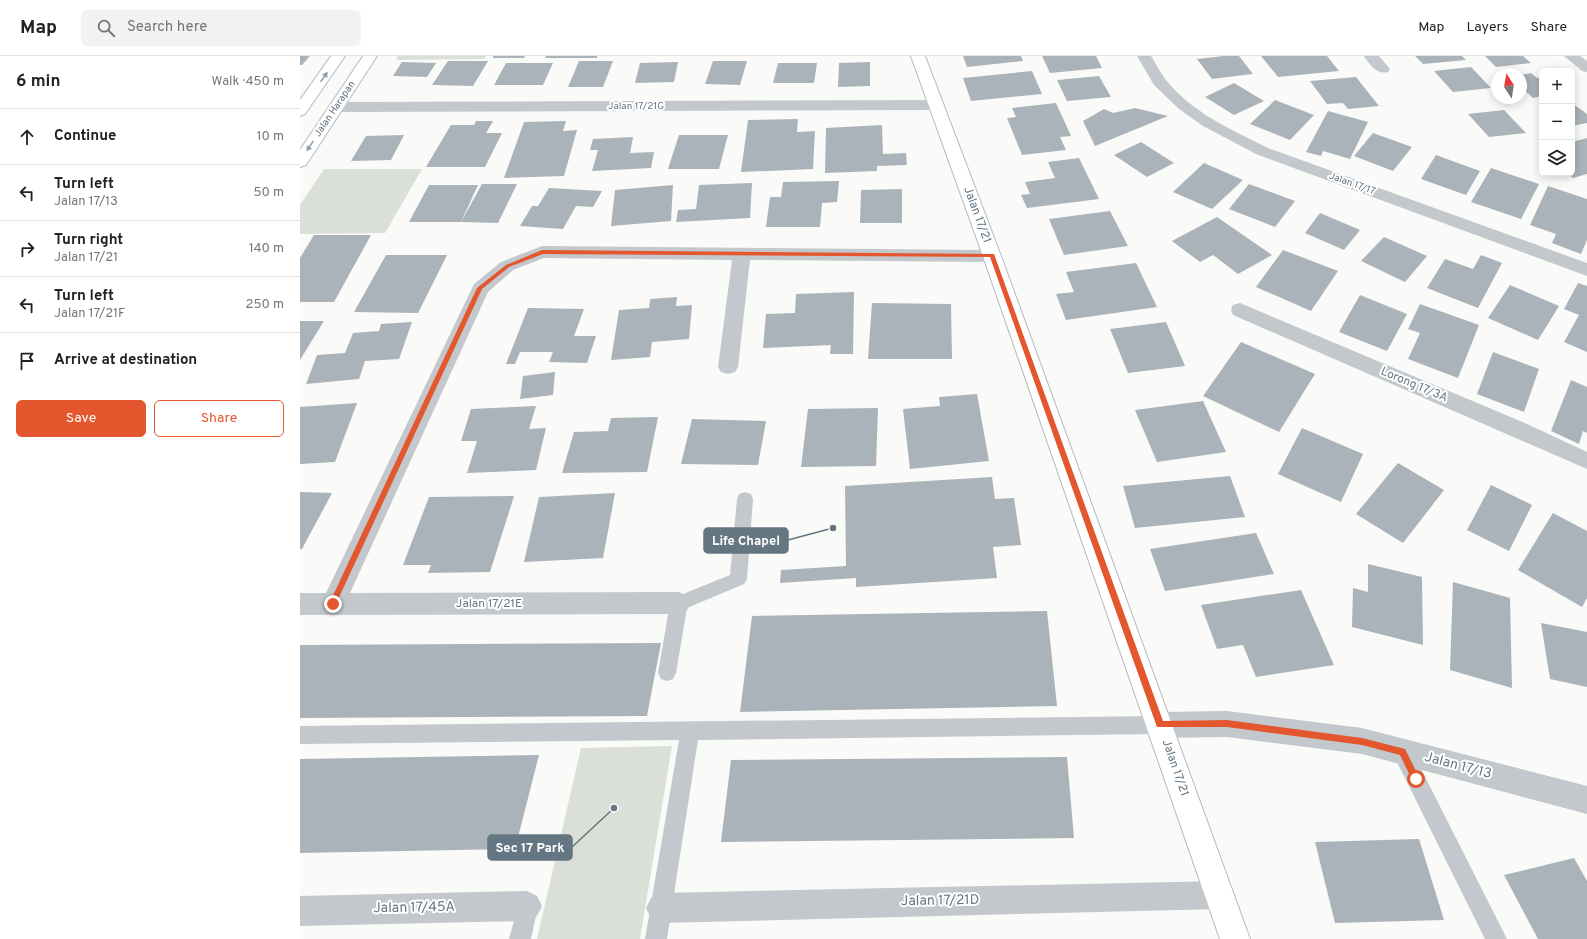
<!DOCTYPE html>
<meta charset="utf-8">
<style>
:root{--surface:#fff;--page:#f2f2f2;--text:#222;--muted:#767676;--line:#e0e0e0;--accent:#e4572e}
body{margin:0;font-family:Overpass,sans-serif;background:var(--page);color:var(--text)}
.controls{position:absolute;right:12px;top:12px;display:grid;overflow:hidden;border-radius:6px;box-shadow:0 2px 10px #0003}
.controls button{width:36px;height:36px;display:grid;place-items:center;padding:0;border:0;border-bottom:1px solid var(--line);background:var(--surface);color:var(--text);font:20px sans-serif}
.compass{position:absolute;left:1191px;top:12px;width:36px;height:36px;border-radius:50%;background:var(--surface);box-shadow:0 2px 10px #0003;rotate:348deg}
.stop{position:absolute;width:12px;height:12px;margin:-9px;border:3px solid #e4572e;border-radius:50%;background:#fff}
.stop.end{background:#e4572e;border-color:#fff;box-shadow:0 1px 4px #0008}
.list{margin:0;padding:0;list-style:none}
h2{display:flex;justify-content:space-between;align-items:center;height:52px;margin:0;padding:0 16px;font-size:17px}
h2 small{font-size:13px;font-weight:400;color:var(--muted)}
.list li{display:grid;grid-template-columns:26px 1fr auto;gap:12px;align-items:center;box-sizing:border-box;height:56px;padding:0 16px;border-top:1px solid var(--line)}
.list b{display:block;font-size:15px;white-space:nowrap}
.list p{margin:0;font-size:13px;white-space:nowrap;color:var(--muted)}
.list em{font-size:13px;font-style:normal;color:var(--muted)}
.actions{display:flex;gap:8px;padding:12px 16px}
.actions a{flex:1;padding:9px 0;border:1px solid var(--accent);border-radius:6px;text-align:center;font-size:14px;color:var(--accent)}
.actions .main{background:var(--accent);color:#fff}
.icon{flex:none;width:22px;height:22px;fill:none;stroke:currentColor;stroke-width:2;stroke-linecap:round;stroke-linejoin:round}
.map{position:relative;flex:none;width:1287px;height:883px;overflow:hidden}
header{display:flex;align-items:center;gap:24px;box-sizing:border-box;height:56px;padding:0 20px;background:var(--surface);border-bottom:1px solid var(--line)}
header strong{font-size:19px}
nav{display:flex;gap:22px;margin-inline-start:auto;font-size:14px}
.search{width:280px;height:36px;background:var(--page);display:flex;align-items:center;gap:10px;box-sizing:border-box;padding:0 14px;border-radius:6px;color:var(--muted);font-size:15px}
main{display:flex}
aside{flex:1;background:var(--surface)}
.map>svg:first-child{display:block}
.green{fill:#dadfd7}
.building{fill:#aab3b9}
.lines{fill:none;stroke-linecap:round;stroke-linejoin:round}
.secondary-casing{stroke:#b3babf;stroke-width:2}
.lane{fill:#c3c8cc;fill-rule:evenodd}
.street{fill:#c3c8cc;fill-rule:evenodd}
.secondary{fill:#fff;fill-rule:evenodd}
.oneway{fill:#939fa8}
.route{fill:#e4572e}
.labels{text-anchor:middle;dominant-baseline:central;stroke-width:4;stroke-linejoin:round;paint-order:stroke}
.far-street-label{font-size:10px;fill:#657683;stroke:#fff}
.street-label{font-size:12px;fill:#657683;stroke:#fff}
.near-street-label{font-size:14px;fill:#657683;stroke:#fff}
.leader{fill:none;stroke:#657683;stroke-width:1.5}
.callout-dot{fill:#657683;stroke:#fff;stroke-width:1.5}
.callout{fill:#657683;stroke:#657683;stroke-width:1.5}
.callout-label{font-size:13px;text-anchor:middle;font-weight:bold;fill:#fff}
</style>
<header>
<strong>Map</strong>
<div class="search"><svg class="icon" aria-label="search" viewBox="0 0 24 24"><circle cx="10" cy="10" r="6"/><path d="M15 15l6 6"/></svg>Search here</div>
<nav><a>Map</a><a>Layers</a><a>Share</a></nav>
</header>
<main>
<aside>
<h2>6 min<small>Walk · 450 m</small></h2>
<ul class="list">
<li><svg class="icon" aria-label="ahead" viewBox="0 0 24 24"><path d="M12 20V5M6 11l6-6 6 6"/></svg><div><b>Continue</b></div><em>10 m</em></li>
<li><svg class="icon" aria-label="left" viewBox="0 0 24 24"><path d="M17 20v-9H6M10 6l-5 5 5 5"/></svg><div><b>Turn left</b><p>Jalan 17/13</p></div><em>50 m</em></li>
<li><svg class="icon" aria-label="right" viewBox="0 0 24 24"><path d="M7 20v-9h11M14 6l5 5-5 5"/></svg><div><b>Turn right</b><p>Jalan 17/21</p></div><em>140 m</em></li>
<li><svg class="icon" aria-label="left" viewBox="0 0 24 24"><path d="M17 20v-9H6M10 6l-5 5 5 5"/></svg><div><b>Turn left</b><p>Jalan 17/21F</p></div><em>250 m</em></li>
<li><svg class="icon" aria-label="arrive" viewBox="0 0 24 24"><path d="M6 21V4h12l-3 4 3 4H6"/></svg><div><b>Arrive at destination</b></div></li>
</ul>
<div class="actions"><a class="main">Save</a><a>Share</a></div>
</aside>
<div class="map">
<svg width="1287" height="883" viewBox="0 0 1287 883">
<rect width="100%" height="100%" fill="#fafaf8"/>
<!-- green -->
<g class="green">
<polygon points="98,0 186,0 184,3 96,4"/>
<polygon points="24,113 122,113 85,177 0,178 0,149"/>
<polygon points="372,690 340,883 237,883 281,692"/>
</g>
<!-- building -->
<g class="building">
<polygon points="0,0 10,0 2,9 0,9"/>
<polygon points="193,0 225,0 224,2 193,2"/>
<polygon points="246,0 297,0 297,2 245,2"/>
<polygon points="663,0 721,0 723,5 667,11"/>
<polygon points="742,0 796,0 802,12 750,17"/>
<polygon points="924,0 939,0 953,18 912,23 897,3"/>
<polygon points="961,0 1027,0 1039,15 978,21"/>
<polygon points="1115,0 1162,0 1166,4 1123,8"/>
<polygon points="1185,0 1223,0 1231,7 1196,11"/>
<polygon points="148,5 188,5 173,30 132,29"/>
<polygon points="279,5 313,5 303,31 268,31"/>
<polygon points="413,5 447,5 440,29 405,28"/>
<polygon points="102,6 136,7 127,21 93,20"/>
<polygon points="378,6 374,26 335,27 340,7"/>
<polygon points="570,6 570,30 538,31 539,7"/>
<polygon points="206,7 253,7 243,29 194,29"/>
<polygon points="478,7 517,7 514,27 473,27"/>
<polygon points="1171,11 1191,32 1153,36 1134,15"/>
<polygon points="732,15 742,38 671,45 663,22"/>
<polygon points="1231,17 1237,22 1242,21 1242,40 1233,42 1221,31 1221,19"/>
<polygon points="799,20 811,41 767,45 757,24"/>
<polygon points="1056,21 1079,50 1048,53 1043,47 1027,48 1010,25"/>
<polygon points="934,27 964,45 934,59 905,41"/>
<polygon points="975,44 1014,59 990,84 950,68"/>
<polygon points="756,47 771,80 760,81 766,94 722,99 707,62 716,61 712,52"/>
<polygon points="1272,47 1287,58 1287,67 1272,70"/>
<polygon points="835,52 868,60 795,90 783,65 804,53 813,57"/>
<polygon points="1204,54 1226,77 1189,81 1168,58"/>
<polygon points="1028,55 1068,66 1050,103 1023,95 1021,100 1006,96"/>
<polygon points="498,63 497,76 515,75 513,113 441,116 448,64"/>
<polygon points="176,65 193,65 186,77 202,77 185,111 126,111 151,69 174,69"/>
<polygon points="266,65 263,75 277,74 264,120 204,122 224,66"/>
<polygon points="582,69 583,98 606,97 607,109 577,110 577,115 525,117 526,72"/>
<polygon points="1073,77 1112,91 1093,115 1054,100"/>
<polygon points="104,79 91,104 51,105 66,80"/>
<polygon points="379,79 428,79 419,113 368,113"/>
<polygon points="333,81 330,97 354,96 351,112 292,115 298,94 290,94 293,83"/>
<polygon points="1287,82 1287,118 1273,122 1266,117 1272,117 1272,86"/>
<polygon points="841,86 874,107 847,121 814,99"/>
<polygon points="1136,99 1180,115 1166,139 1121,123"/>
<polygon points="779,102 799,143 727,152 721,139 730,138 725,126 755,122 748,106"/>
<polygon points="904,107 943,124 912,153 873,136"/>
<polygon points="1191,112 1239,128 1221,163 1171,146"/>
<polygon points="539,125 537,146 522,147 520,171 466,171 470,141 481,141 483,126"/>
<polygon points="452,127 450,162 376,166 378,154 396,153 399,129"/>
<polygon points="182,128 217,128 198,167 161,166"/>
<polygon points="949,128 995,145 975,171 929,153"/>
<polygon points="129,129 178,129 161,166 109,166"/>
<polygon points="373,129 371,165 311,170 315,134"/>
<polygon points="1248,130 1287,143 1287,184 1281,198 1252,187 1256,178 1230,169"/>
<polygon points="249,132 302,135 293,151 276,150 263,173 220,170 232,150 238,150"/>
<polygon points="602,133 602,167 560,167 561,134"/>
<polygon points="810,155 828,190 764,199 749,163"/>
<polygon points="1020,157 1060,174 1044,194 1005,177"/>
<polygon points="917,161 972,199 938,218 913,199 900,206 872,185"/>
<polygon points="14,179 71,179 34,246 0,246 0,202"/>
<polygon points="1084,181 1127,200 1105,226 1061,205"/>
<polygon points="983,194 1038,215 1011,255 956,231"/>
<polygon points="86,199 147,199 118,257 54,256"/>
<polygon points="1181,199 1202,207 1178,252 1127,232 1145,203 1173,213"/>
<polygon points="836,207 857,251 766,264 756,238 774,236 766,216"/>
<polygon points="1278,227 1287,230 1287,296 1264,286 1279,259 1264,253"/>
<polygon points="1210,229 1259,250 1238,284 1188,262"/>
<polygon points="554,236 553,298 530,298 531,289 463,292 466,258 495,257 496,238"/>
<polygon points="1060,239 1107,258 1087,295 1039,276"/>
<polygon points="377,241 376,250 392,249 389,283 352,286 350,301 311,304 319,254 349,252 350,243"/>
<polygon points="572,247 651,248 652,303 568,303"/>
<polygon points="1120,248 1179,269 1158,322 1108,303 1120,277 1108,273"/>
<polygon points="228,252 284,253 274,280 296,280 287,307 249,306 253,296 220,296 215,308 206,308"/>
<polygon points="0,265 24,265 0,304"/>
<polygon points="112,266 99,303 65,305 59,323 6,328 17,299 45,297 53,277 79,275 81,268"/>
<polygon points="866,266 885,310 828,317 810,273"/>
<polygon points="941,286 1015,318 979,376 903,340"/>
<polygon points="1193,296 1239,313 1224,356 1177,338"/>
<polygon points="255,316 253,339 220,343 223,320"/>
<polygon points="1271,324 1287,331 1287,377 1283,375 1279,388 1251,375"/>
<polygon points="677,338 689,405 610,413 603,353 640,350 639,341"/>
<polygon points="903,345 926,396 857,406 835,354"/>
<polygon points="57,347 35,406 0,408 0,351"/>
<polygon points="236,350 229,373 246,372 236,414 167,417 177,385 161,385 171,353"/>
<polygon points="578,352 576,410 501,411 508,353"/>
<polygon points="358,361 347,416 262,417 274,376 308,375 311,362"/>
<polygon points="392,363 466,365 458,409 381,408"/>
<polygon points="1002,372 1063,398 1041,446 978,418"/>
<polygon points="1098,407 1144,434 1103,487 1056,458"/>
<polygon points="930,420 945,461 835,472 823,430"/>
<polygon points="692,421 695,443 714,442 721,489 693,491 697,522 556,531 556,522 480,527 481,514 546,510 545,430"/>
<polygon points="1191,429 1232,449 1209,495 1167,474"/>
<polygon points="0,436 32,437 2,493 0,493"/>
<polygon points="315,437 303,502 224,506 239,441"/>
<polygon points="214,440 190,516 128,517 131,509 103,509 129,441"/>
<polygon points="1253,457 1287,475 1287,542 1282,551 1218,514"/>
<polygon points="956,477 974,518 865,535 850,493"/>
<polygon points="1068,508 1122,521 1123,589 1052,571 1053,532 1068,536"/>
<polygon points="1153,526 1210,542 1212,632 1150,614"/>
<polygon points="1001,534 1034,609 956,621 943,589 917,593 901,549"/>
<polygon points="747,555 757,650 440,656 452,560"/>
<polygon points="1241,567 1287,576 1287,631 1250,623"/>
<polygon points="361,587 347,660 0,662 0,589"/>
<polygon points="239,699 215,793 0,797 0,703"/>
<polygon points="767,701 774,782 421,786 431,704"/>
<polygon points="1119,783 1144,864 1035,867 1015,786"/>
<polygon points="1274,802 1287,825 1287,883 1238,883 1204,819"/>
</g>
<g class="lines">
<!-- secondary casing -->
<g class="secondary-casing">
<g id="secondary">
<polygon points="31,0 45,0 5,58 0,60 0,44"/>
<polygon points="63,0 77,0 6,109 0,111 0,94"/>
<polygon points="611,0 625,0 701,200 950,883 920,883 683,200"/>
</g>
</g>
<!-- lane -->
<g class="lane">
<polygon points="445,436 451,438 453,443 447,523 444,528 387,552 376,617 373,623 367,625 361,623 358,617 370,547 373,542 430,519 437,443 439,438"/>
<polygon points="860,660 867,663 869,669 867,675 860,678 398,684 367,883 345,883 379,684 0,688 0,670"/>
<polygon points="1102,687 1109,689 1207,883 1185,883 1092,696 1095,689"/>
<polygon points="227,839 234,843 238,850 231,883 209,883 220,843"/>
</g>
<!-- street -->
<g class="street">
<path d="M837,0H851C856,8 860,16 866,24C891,56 932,74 968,92L1287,207V220L956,98L903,70L879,53L854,29Z"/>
<path d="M1064,0H1079L1090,13L1088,16C1077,19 1070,9 1064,0Z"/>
<polygon points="1264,0 1280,0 1287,5 1287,16 1282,15"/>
<polygon points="637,44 642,46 645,49 642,52 637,54 36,56 31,54 28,51 31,48 36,46"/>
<polygon points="242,190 692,194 698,196 701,200 698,204 692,206 450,204 438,311 435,316 428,318 421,316 418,311 432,204 244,202 213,214 188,236 50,537 379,536 387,540 391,547 387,554 379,558 0,559 0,537 26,537 174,228 201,206"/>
<polygon points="940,247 1227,368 1287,396 1287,413 933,259 931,254 933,249"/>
<polygon points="927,655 1062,672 1287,730 1287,758 1062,698 927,681 860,682 851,678 847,669 851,660 860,656"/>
<polygon points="920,825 930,829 934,839 930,849 920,853 361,867 351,862 346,852 351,842 361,837"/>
<polygon points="227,835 237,840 242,850 237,860 227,865 0,870 0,840"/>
</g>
<!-- secondary -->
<use href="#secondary" class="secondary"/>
</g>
<!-- one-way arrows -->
<defs><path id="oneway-solid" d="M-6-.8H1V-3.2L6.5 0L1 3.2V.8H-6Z"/></defs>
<g class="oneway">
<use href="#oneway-solid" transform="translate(24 21) rotate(-55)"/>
<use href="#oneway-solid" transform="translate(10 90) rotate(123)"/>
</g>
<!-- route -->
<polygon class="route" points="242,194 694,198 863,665 927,664 1062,682 1105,693 1120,723 1119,726 1113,726 1100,699 1062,689 927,671 857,671 690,201 243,198 209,211 182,233 35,550 30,550 29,548 177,232 206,209"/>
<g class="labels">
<!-- far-street labels -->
<g class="far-street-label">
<text x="336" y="50">Jalan 17/21G</text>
<text transform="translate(35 53) rotate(-56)">Jalan Harapan</text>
<text transform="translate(1052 128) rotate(20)">Jalan 17/17</text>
</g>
<!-- street labels -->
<g class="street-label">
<text transform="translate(677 159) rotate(70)">Jalan 17/21</text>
<text transform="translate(1114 329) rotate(23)">Lorong 17/3A</text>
<text x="189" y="548">Jalan 17/21E</text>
<text transform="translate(875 712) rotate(71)">Jalan 17/21</text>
</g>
<!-- near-street labels -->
<g class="near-street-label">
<text transform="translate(1158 710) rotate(15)">Jalan 17/13</text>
<text transform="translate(640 845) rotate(-1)">Jalan 17/21D</text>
<text transform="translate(114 852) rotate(-1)">Jalan 17/45A</text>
</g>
</g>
<!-- callouts -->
<path class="leader" d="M533 472L488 484M314 752L272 791"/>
<g class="callout-dot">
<circle cx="533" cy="472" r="4"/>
<circle cx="314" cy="752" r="4"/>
</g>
<g class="callout">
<rect x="404" y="472" width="84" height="25" rx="4"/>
<rect x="188" y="779" width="84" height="25" rx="4"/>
</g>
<g class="callout-label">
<text x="446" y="489">Life Chapel</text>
<text x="230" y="796">Sec 17 Park</text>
</g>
</svg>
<div class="controls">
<button>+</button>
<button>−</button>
<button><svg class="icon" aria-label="layers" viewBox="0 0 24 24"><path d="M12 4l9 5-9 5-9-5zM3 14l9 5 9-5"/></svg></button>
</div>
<svg class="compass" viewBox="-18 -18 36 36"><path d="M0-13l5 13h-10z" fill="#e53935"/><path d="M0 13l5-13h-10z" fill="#767676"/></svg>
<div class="stop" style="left:1116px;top:723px"></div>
<div class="stop end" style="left:33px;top:548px"></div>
</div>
</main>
